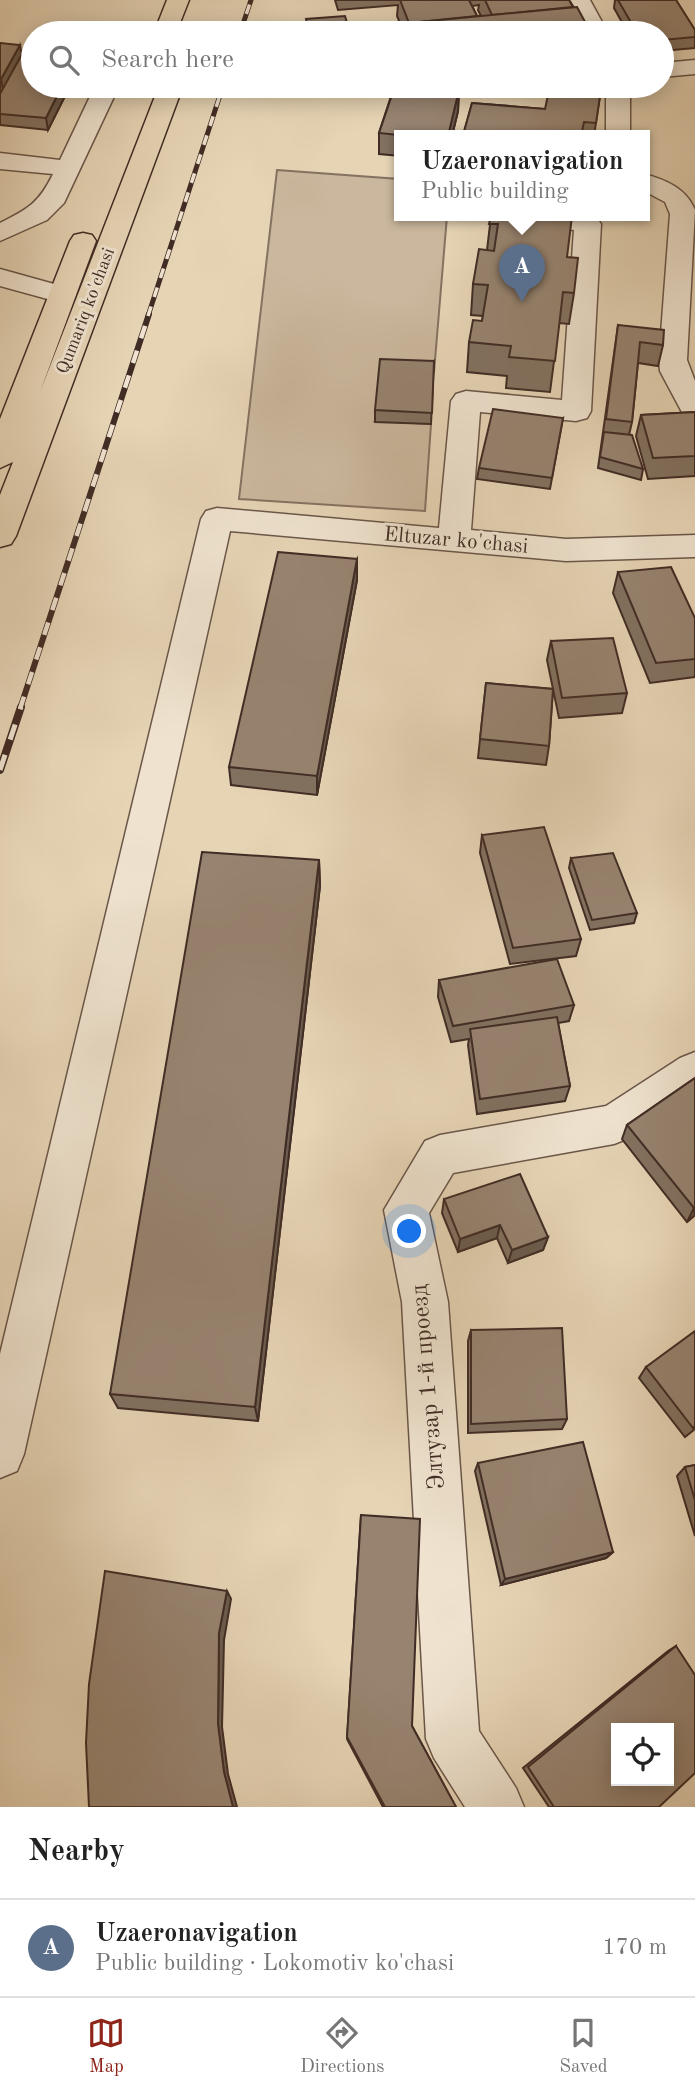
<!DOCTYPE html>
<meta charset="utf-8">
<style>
:root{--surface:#fff;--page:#f6f6f6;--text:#222;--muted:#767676;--line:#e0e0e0;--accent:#8f2418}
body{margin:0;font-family:"Old Standard TT",serif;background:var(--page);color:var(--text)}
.controls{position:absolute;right:21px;bottom:21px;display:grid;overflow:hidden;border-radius:0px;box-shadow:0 4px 18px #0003}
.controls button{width:63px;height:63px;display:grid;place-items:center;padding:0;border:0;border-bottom:2px solid var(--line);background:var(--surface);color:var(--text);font:35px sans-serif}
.you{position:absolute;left:410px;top:1232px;width:24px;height:24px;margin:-18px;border:5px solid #fff;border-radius:50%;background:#1a73e8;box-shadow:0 0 0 10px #1a73e833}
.badge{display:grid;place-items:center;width:46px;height:46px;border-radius:50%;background:var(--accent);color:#fff;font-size:23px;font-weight:700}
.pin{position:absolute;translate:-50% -58px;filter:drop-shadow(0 2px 4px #0008)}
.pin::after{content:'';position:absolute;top:37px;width:24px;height:21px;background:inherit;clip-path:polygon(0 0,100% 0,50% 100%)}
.popup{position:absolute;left:394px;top:130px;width:256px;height:91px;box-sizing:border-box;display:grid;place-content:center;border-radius:0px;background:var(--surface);filter:drop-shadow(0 2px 5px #0005);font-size:23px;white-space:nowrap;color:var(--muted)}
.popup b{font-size:26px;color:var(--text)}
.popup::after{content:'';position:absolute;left:50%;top:100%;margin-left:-14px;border:14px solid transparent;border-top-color:var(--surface)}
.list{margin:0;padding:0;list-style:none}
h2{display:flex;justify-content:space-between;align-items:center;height:91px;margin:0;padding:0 28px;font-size:30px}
h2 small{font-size:23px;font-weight:400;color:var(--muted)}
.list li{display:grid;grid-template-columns:46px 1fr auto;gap:21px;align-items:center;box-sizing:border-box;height:98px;padding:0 28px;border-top:2px solid var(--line)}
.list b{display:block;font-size:26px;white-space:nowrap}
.list p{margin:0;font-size:23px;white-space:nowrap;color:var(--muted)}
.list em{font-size:23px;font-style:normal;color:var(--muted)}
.icon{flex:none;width:38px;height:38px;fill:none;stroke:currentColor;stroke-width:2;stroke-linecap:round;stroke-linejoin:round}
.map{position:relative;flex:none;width:695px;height:1807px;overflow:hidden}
.search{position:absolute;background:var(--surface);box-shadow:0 4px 18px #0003;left:21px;right:21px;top:21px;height:77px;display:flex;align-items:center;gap:18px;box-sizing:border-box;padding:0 24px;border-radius:38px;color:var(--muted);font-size:26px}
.sheet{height:189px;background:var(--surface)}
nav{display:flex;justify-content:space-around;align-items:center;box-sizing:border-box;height:98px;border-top:2px solid var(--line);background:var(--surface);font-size:19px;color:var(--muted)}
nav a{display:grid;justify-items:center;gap:4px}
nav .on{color:var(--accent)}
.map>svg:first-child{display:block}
.green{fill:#cab79d;stroke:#867261;stroke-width:2}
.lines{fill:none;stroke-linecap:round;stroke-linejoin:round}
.minor-casing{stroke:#6a5649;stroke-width:3}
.major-casing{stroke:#412c25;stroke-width:3}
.minor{fill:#efe3cf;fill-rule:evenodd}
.major{fill:#e6d4b5;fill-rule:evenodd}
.rail-far2-casing{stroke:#412c25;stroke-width:5}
.rail-far1-casing{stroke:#412c25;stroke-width:6}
.rail-casing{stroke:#412c25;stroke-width:8}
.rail-far2{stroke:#efe3cf;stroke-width:3.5;stroke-dasharray:10;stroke-linecap:butt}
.rail-far1{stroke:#efe3cf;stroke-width:4.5;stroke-dasharray:13;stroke-linecap:butt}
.rail{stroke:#efe3cf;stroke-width:5;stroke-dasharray:16;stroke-linecap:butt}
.wall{fill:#827160;stroke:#412c25;stroke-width:2;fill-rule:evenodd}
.shaded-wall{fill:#6a5c4e;stroke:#412c25;stroke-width:2}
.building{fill:#978370;stroke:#412c25;stroke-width:2;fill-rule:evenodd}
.labels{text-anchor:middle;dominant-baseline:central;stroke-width:6;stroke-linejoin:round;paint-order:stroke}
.far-street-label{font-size:18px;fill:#412c25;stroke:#efe3cf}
.street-label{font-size:21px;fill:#412c25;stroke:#efe3cf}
.near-street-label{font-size:24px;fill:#412c25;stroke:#efe3cf}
</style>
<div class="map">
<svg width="695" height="1807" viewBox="0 0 695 1807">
<rect width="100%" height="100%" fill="#e6d4b5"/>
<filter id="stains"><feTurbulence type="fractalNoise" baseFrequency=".00286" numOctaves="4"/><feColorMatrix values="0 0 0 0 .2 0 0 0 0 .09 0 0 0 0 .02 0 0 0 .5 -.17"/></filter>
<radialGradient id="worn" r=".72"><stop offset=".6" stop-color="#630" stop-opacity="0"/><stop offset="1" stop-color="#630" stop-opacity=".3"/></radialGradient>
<!-- green -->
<polygon class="green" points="277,170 399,179 400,216 447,216 434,372 375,421 431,424 425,511 239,499"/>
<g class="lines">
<!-- minor casing -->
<g class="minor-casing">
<g id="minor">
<polygon points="568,0 590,0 608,33 586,33"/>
<polygon points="695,60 695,74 662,77 662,63"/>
<path d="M95,86H119L64,203L47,220L0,241V223C28,209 39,203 53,174L0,169V153L60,160Z"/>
<rect x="606" y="86" width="24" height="50"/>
<path d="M644,174C666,180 686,188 695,210L687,360L695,381V419L684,416L660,371L659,360L670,214L665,202L644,191Z"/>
<polygon points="501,216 589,216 597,218 601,224 591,411 587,418 576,421 480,412 471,530 566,539 695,535 695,557 566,561 230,531 24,1454 17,1471 0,1478 0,1354 201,519 206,511 217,508 439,528 451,401 456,394 466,391 562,400 574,230 514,224 505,222"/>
<polygon points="0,269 72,289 76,295 72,301 62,303 0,286"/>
<polygon points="695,1052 695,1094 629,1138 614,1144 453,1173 429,1213 448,1302 479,1731 516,1788 524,1807 465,1807 434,1758 426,1739 402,1302 384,1210 425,1141 440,1135 606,1106 680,1058"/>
</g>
</g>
<!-- major casing -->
<g class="major-casing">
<g id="major">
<polygon points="167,0 189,0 176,33 154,33"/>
<polygon points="159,86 183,86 16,536 11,544 0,547 0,495 13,462 0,468 0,419 70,241 74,235 83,233 92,235 96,241 40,392"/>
</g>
</g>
<!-- minor -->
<use href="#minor" class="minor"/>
<!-- major -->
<use href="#major" class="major"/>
<!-- rail-far2 casing -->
<g class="rail-far2-casing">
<g id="rail-far2">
<polyline points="240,33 251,0"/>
<polyline points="148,316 223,86"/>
</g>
</g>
<!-- rail-far1 casing -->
<g class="rail-far1-casing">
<polyline id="rail-far1" points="20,709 149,314"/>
</g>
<!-- rail casing -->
<g class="rail-casing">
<polyline id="rail" points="0,770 21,707"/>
</g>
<!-- rail-far2 -->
<use href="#rail-far2" class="rail-far2"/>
<!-- rail-far1 -->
<use href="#rail-far1" class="rail-far1"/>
<!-- rail -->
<use href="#rail" class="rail"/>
</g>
<!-- wall -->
<g class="wall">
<path d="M335,0H569L591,33H356V28L400,23L397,16L398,5L338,10ZM479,5L478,10L481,16H477L472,6Z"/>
<polygon points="615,0 676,0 695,30 695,48 662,51 662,33 628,33 614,8"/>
<polygon points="0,43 22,54 70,86 48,130 0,125"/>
<polygon points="367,86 430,86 430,87 422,88 459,90 458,111 452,136 400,136 400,156 379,154 379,133 393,90 370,93"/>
<polygon points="576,86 575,94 600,96 594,136 463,136 472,103 545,109"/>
<polygon points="491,216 567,257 574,293 569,324 559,323 550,392 506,388 507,376 467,372 469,342 482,321 483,316 471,315 473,284 487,250"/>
<polygon points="618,325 663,345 658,366 638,363 632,422 629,435 643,469 641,480 598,468"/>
<polygon points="434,361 431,424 375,422 375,410"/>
<polygon points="695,412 695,476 648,479 636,436 641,415"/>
<polygon points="563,418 550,489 477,479 479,468"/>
<polygon points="357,559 357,580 317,795 231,785 229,767"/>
<polygon points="618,572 695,618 695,677 650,683 613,593"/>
<polygon points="551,641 627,693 622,713 559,718 553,689 549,746 546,765 478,758 486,683 553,689 547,660"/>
<polygon points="482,835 581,939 576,956 510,964 480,853"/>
<polygon points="571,858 637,913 634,923 590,930 569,868"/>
<polygon points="319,860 320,886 258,1421 118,1408 110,1394"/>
<polygon points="439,980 574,1005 569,1021 558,1023 570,1086 565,1101 477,1114 468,1045 469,1039 451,1042 438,997"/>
<polygon points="695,1078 695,1215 687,1222 622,1139 627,1125"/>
<polygon points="444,1199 548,1237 543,1250 508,1263 497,1238 458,1252 442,1213"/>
<polygon points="471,1330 567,1419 562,1429 468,1433 468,1341"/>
<polygon points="646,1367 695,1429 685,1437 639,1378"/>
<polygon points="478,1463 613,1552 606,1558 501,1585 475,1471"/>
<polygon points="695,1465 695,1536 677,1476 685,1467"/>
<polygon points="361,1515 412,1726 456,1807 383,1807 347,1739"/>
<polygon points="676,1646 659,1807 549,1807 523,1768 668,1651"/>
</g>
<!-- shaded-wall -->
<g class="shaded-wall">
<polygon points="20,45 24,66 5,100 1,79"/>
<polygon points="62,86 70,86 48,130 46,118"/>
<polygon points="459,90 458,111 452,136 448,136"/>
<polygon points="357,559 357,580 317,795 317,776"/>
<polygon points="319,860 320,886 258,1421 255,1407"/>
<polygon points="694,1208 695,1215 687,1222"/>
<polygon points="500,1225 497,1238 458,1252 460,1239"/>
<polygon points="548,1237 543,1250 508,1263 512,1250"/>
<polygon points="613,1552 606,1558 501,1585 505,1579"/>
<polygon points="227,1591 231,1599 224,1640 222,1727 228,1774 237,1807 233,1807 224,1772 218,1724 219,1633"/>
</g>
<!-- building -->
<g class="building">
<polygon points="400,0 469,0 477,16 409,23"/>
<polygon points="485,0 569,0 573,7 492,15"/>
<polygon points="618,0 676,0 695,30 695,37 662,40 662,33 637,33"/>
<polygon points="577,7 591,33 358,33 356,28"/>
<polygon points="345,16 350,33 309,33 306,19"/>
<polygon points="0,43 20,45 1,79 0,79"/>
<polygon points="22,54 33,55 33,86 62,86 46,118 0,114 0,94"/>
<polygon points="395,86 459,90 448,136 408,136 379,133"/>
<polygon points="550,86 576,86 574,94 600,96 596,123 584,122 581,136 463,135 472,103 545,109"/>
<polygon points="491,216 572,216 567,257 578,258 574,293 563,292 555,361 509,357 511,346 469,342 473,320 482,321 488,285 473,284 479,249 494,251 498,224 489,224"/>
<polygon points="618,325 664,330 663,345 640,342 632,422 606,419"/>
<polygon points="380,359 434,361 432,413 375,410"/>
<polygon points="493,409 563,418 552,478 479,468"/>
<polygon points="695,412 695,456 653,458 641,415"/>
<polygon points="604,432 632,435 643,469 600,457"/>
<polygon points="278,552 357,559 317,776 229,767"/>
<polygon points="671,567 695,618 695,659 656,663 618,572"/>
<polygon points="613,638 627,693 562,698 551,641"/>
<polygon points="486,683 553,689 549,746 480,739"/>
<polygon points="544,827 581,939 513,948 482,835"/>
<polygon points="202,852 319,860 255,1407 110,1394"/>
<polygon points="613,853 637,913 592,920 571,858"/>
<polygon points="557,959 574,1005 453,1026 439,980"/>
<polygon points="557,1017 570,1086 480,1099 470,1029"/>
<polygon points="695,1078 695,1208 694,1208 627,1125"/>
<polygon points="520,1174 548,1237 512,1250 500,1225 460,1239 444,1199"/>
<polygon points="562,1328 567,1419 471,1424 471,1330"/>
<polygon points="695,1331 695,1426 693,1428 646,1367"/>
<polygon points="583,1442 613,1552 505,1579 478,1463"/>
<polygon points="695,1465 695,1500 685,1467"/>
<polygon points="361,1515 420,1519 412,1726 456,1807 385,1807 347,1737"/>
<polygon points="105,1571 227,1591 219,1633 218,1724 224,1772 233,1807 89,1807 86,1743 89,1684"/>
<path d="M676,1646L695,1675V1773L659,1807H554L528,1767ZM616,1728H669V1781H616Z"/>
</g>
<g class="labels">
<!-- far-street labels -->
<g class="far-street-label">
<text transform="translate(86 311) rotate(-69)">Qumariq ko'chasi</text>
</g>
<!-- street labels -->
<g class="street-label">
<text transform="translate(456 541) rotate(5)">Eltuzar ko'chasi</text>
</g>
<!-- near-street labels -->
<g class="near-street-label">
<text transform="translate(429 1387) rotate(-95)">Элтузар 1-й проезд</text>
</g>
</g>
<rect width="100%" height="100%" filter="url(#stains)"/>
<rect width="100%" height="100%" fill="url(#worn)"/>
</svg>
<div class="controls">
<button><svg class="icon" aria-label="locate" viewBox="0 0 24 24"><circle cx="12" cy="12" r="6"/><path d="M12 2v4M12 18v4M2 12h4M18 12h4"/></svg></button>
</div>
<div class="you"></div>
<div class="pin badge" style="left:522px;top:302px;background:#5c6f8a">A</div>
<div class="popup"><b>Uzaeronavigation</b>Public building</div>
<div class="search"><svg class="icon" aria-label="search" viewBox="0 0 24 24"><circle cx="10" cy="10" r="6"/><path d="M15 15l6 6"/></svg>Search here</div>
</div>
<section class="sheet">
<h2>Nearby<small></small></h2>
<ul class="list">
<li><span class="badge" style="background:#5c6f8a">A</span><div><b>Uzaeronavigation</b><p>Public building · Lokomotiv ko'chasi</p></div><em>170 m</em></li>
</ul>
</section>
<nav>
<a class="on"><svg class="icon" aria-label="map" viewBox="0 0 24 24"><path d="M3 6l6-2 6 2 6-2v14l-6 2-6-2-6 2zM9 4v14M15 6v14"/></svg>Map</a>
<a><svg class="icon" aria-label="directions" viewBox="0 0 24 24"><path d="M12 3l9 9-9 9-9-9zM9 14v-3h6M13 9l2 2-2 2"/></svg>Directions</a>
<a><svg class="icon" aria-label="saved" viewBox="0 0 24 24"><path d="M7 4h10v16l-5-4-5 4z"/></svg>Saved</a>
</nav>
